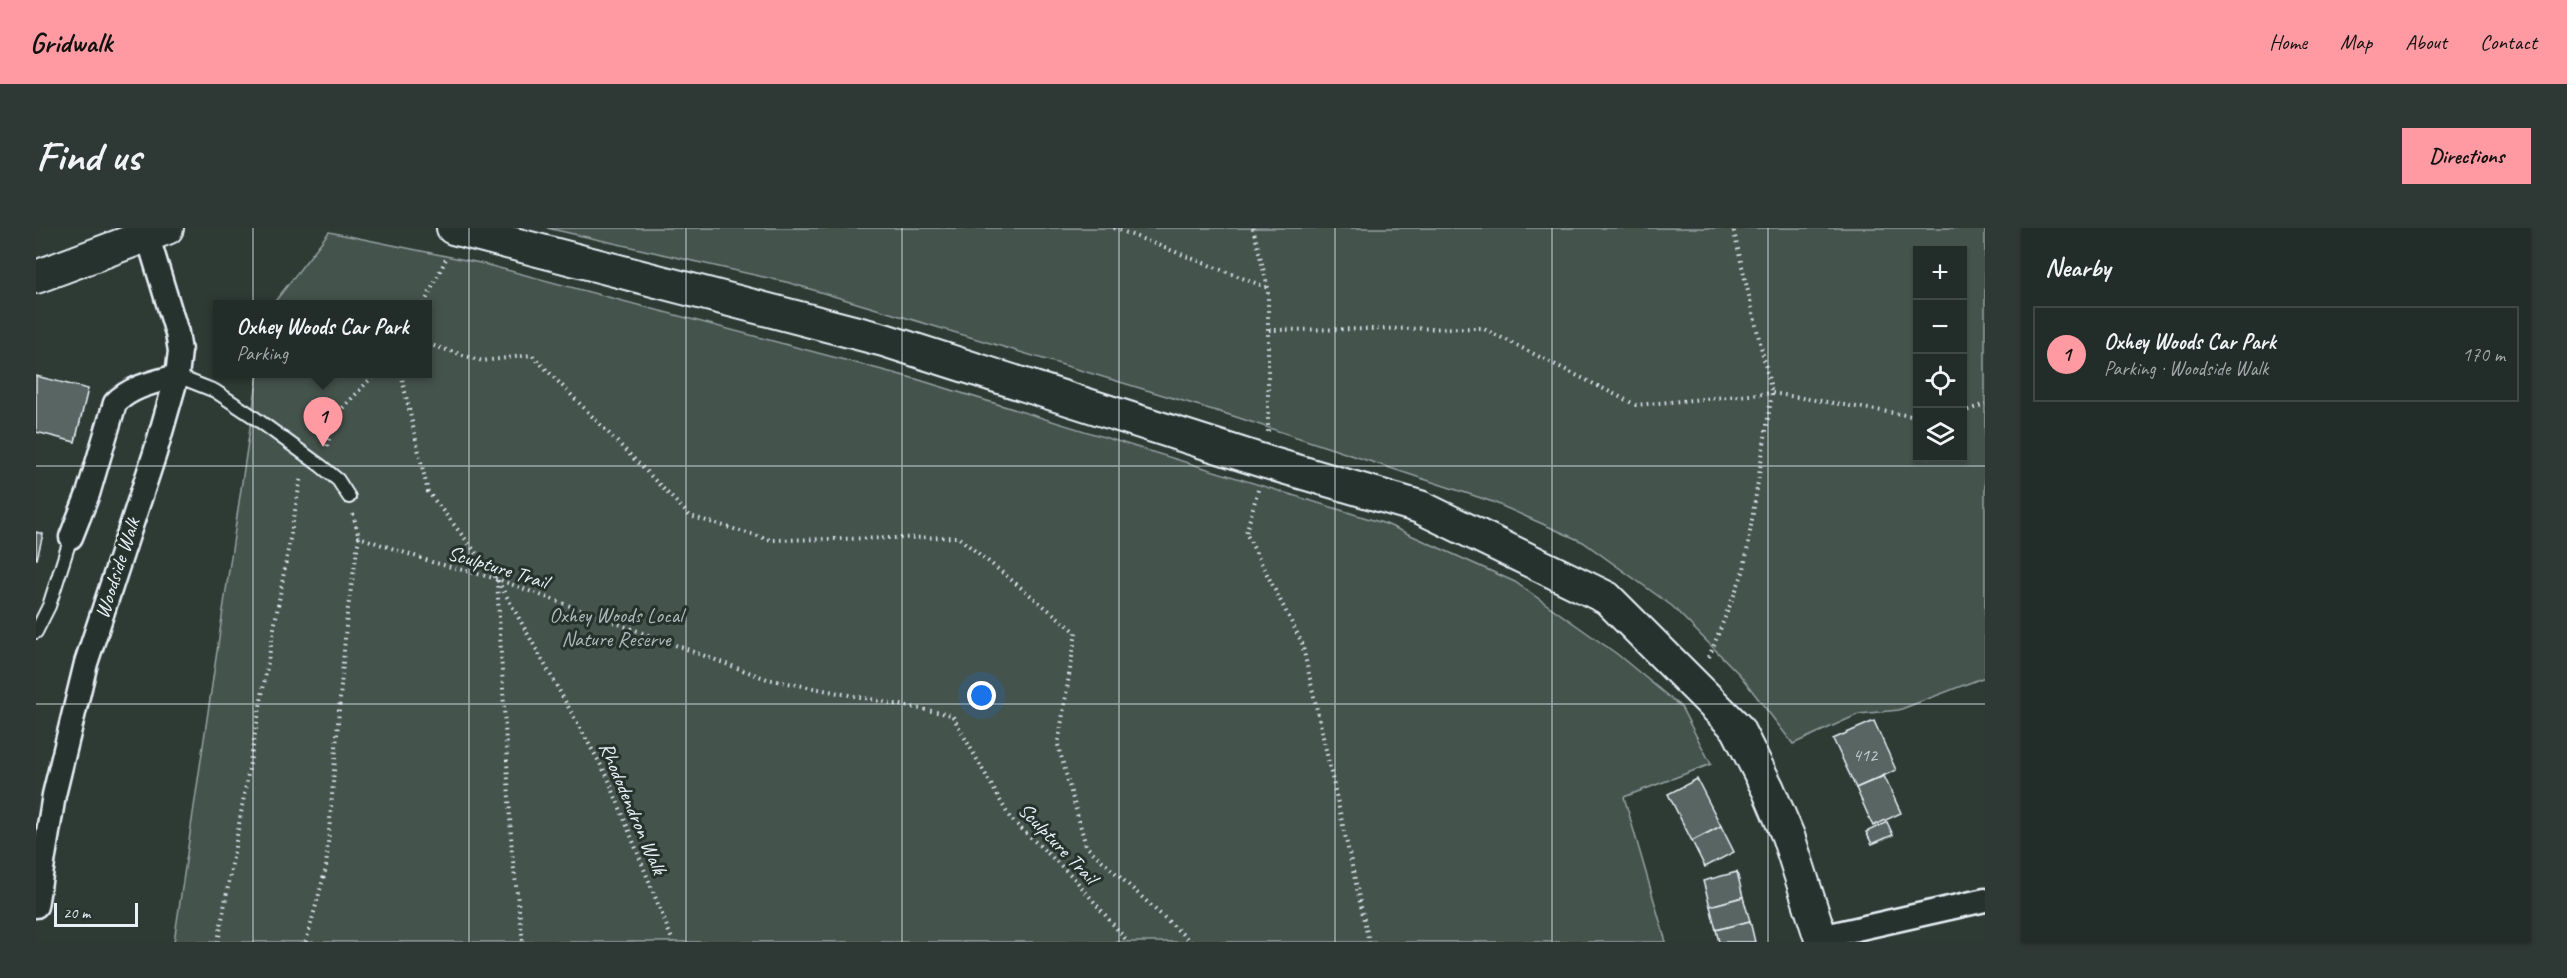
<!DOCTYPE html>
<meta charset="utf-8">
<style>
:root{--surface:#222c28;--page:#2e3834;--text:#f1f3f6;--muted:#a2a7a8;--line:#3f4845;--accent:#ff9aa2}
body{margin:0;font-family:Caveat,sans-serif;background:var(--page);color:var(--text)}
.controls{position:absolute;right:18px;top:18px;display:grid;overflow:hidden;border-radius:0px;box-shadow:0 2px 4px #0004}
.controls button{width:54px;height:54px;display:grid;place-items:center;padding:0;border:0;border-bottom:2px solid var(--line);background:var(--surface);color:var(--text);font:30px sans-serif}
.scale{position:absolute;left:18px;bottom:15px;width:84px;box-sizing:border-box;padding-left:6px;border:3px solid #e8f1f8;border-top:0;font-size:16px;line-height:21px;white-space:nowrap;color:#e8f1f8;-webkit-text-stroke:4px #26332d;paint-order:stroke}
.you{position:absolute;left:946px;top:468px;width:21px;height:21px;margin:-15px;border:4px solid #fff;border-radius:50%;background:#1a73e8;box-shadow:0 0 0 9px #1a73e833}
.badge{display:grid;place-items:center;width:39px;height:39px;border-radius:50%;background:var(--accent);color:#111;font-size:20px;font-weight:700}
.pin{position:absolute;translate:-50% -50px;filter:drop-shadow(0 2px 3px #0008)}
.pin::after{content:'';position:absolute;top:32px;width:21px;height:18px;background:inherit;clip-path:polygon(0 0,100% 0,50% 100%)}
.popup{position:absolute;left:177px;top:72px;width:219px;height:78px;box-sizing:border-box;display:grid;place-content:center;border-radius:0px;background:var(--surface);filter:drop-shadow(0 2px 4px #0005);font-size:20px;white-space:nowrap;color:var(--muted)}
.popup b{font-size:22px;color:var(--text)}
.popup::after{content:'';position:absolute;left:50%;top:100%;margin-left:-12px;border:12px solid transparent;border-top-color:var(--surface)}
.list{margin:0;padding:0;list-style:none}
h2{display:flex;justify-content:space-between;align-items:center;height:78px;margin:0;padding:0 24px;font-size:26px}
h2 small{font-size:20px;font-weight:400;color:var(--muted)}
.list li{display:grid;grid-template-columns:39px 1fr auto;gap:18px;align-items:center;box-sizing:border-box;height:96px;margin:0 12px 12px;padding:0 12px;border:2px solid var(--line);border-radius:0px}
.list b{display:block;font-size:22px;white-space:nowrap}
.list p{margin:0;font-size:20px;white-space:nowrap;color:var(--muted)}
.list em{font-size:20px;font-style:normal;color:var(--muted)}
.icon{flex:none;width:33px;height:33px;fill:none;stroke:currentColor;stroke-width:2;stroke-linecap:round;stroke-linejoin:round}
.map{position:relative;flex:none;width:1949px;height:714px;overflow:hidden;border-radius:0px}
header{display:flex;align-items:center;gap:36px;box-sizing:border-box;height:84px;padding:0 30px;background:var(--accent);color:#111}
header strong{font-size:28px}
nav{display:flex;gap:33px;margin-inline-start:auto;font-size:21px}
.intro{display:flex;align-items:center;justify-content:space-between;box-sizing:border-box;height:144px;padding:0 36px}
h1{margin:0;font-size:42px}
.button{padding:15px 27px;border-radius:0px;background:var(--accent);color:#111;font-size:21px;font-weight:700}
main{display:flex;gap:36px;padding:0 36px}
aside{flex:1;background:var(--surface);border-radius:0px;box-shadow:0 2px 4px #0004}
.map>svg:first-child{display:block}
.green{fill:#45524e;stroke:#96a2a3;stroke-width:1.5;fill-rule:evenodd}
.building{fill:#596563;stroke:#e8f1f8;stroke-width:1.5}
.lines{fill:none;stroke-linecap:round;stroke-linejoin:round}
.lane-casing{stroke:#e8f1f8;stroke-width:16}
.street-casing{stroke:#e8f1f8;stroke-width:27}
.secondary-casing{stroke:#e8f1f8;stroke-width:36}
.path{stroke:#e8f1f8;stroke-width:4;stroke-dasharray:1.5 4.5;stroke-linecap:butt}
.lane{stroke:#26332d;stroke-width:12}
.street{stroke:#26332d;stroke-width:22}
.secondary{stroke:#26332d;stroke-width:32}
.grid{fill:none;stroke:#e8f1f8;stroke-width:1.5;stroke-opacity:0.55}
.labels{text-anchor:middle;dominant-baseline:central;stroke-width:6;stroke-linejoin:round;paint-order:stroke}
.number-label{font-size:18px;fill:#c4ced3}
.street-label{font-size:21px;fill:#e8f1f8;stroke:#26332d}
.park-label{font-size:21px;fill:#afb9bc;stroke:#26332d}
</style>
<header>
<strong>Gridwalk</strong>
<nav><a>Home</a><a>Map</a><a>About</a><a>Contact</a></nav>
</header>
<div class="intro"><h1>Find us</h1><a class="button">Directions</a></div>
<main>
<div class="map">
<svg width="1949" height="714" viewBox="0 0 1949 714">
<rect width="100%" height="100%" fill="#2e3b35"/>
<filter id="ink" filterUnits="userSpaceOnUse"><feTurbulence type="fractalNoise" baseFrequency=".0167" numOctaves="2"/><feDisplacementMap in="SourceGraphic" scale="12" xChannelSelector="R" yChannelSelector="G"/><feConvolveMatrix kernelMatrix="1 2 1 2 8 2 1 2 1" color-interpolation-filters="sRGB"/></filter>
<g filter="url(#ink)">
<!-- green -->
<g class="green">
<path d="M511,0H1949V449L1863,482L1823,486L1757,516L1704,447L1636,378L1547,314L1457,274L1197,188L754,55ZM1882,22H1926V230H1882Z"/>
<polygon points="293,4 444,35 880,151 1350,296 1479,354 1581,426 1645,479 1675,536 1588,569 1630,714 138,714 222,146 392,146 392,76 237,76"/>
</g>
<!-- building -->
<g class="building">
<polygon points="0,148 52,161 39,214 0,204"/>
<polygon points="0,304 7,306 1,331 0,331"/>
<polygon points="1838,493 1860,542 1820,560 1797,511"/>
<polygon points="1848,548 1865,585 1837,598 1820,560"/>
<polygon points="1661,551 1685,598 1656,613 1632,566"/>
<polygon points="1851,594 1857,607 1836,616 1830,604"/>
<polygon points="1685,598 1698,624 1669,639 1656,613"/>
<polygon points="1701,644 1707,669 1674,678 1667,653"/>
<polygon points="1707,669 1714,693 1680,702 1674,678"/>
<polygon points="1714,693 1719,714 1683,714 1680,702"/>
</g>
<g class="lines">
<!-- lane casing -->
<g class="lane-casing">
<g id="lane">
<polyline points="141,148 179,163 215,187 285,238 302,252 313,269"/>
<polyline points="0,404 13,378 35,309"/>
</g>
</g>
<!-- street casing -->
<g class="street-casing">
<g id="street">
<path d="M35,309L52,266L79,175C96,158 119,154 141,148"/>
<polyline points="0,678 18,567 50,435 119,225 141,148 144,123 141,105 111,6"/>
<polyline points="1785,709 1949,672"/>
</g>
</g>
<!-- secondary casing -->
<g class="secondary-casing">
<g id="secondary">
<polyline points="417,0 848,112 1230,234 1384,279 1571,370 1701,500 1732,561 1752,608 1786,714"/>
<polyline points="0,49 131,0"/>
</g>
</g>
<!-- path -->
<g class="path">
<polyline points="1078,0 1232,60"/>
<polyline points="1217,0 1232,60 1232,204"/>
<polyline points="388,76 411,29"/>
<polyline points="1233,102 1446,100 1600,177 1736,165 1882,189"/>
<polyline points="392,116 446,133 496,127 654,288 735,312 922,309 1040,404 1022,517 1050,618 1155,714"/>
<polyline points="365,146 392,264 461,351 572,550 637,714"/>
<polyline points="1926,184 1949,176"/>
<polyline points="291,218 300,187 339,146"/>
<polyline points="1222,262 1210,305 1266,415 1333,714"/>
<polyline points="317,286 323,309"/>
<polyline points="461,352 476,625 487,714"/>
<polyline points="1673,429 1708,342 1736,165 1697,0"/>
<polyline points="182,714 265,249"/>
<polyline points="270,714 290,640 311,386 323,309 396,334 461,351 731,451 916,487 974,590 1037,649 1092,714"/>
</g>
<!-- lane -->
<use href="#lane" class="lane"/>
<!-- street -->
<use href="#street" class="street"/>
<!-- secondary -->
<use href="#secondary" class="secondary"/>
</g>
</g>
<!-- grid -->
<path class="grid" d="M217,0V714M433,0V714M650,0V714M866,0V714M1083,0V714M1299,0V714M1516,0V714M1732,0V714M0,238H1949M0,476H1949"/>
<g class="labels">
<!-- number labels -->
<g class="number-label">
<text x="1829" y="527">412</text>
</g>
<!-- street labels -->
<g class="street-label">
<text transform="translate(462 339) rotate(17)">Sculpture Trail</text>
<text transform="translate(81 340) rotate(-72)">Woodside Walk</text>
<text transform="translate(597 580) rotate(67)">Rhododendron Walk</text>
<text transform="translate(1022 615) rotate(46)">Sculpture Trail</text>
</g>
<!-- park labels -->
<g class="park-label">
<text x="580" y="387">Oxhey Woods Local<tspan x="580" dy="24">Nature Reserve</tspan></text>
</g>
</g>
</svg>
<div class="controls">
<button>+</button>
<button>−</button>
<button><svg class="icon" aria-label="locate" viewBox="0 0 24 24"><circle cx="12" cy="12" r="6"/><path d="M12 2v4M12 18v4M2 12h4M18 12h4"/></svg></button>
<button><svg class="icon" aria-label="layers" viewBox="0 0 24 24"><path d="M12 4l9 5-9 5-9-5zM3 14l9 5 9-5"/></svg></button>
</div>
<div class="scale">20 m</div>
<div class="you"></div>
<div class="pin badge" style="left:287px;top:219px">1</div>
<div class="popup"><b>Oxhey Woods Car Park</b>Parking</div>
</div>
<aside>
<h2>Nearby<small></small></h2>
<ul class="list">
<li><span class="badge">1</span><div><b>Oxhey Woods Car Park</b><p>Parking · Woodside Walk</p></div><em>170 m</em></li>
</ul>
</aside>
</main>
